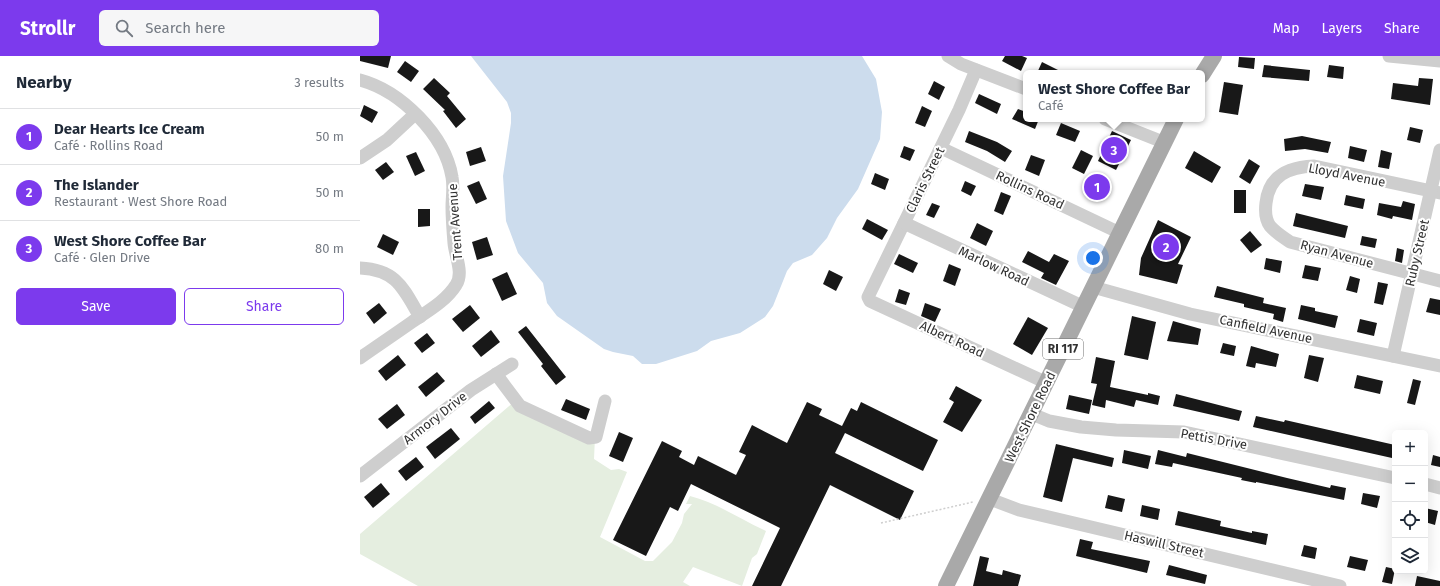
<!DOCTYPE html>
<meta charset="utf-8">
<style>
:root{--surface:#fff;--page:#f6f6f7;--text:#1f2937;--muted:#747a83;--line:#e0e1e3;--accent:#7c3aed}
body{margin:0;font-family:"Fira Sans",sans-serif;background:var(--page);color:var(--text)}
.controls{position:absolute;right:12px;bottom:12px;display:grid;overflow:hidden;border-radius:6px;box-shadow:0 4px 16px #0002}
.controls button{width:36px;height:36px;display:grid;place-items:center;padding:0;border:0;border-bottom:1px solid var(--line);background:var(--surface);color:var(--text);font:20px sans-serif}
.you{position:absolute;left:733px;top:202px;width:14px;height:14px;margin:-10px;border:3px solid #fff;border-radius:50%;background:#1a73e8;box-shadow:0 0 0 6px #1a73e833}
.badge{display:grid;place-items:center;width:26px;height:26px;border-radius:50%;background:var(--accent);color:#fff;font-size:13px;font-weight:700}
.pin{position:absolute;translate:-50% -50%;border:2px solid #fff;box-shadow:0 1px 4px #0006}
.popup{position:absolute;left:663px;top:14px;width:182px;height:52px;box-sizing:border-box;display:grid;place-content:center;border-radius:6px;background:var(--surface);filter:drop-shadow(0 1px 3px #0005);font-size:13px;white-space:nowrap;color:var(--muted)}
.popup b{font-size:15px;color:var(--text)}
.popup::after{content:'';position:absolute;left:50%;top:100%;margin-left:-8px;border:8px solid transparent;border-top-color:var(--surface)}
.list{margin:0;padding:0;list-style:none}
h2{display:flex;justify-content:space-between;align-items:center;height:52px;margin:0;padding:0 16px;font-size:17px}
h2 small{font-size:13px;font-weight:400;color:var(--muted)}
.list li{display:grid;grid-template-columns:26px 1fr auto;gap:12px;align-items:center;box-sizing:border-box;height:56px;padding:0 16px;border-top:1px solid var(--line)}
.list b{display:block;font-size:15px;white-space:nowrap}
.list p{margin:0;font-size:13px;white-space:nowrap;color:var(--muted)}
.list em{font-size:13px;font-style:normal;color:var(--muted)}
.actions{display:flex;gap:8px;padding:12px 16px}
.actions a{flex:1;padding:9px 0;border:1px solid var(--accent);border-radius:6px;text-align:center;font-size:14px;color:var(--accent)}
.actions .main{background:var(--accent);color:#fff}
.icon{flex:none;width:22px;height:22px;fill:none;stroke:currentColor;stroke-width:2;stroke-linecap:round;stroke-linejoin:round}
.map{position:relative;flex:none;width:1080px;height:530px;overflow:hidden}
header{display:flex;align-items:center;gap:24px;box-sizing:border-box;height:56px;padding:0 20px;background:var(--accent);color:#fff}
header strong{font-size:19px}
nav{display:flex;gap:22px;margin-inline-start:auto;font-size:14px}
.search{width:280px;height:36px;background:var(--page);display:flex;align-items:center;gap:10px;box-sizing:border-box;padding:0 14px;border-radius:6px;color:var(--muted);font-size:15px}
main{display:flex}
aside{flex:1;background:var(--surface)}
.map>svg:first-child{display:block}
.green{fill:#e5eee0}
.water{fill:#ccdced}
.building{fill:#181818}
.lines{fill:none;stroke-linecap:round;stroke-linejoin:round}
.path{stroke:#cecece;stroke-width:1.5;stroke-dasharray:2 2;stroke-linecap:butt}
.minor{stroke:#cecece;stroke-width:13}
.major{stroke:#a9a9a9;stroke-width:16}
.labels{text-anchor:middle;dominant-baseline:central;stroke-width:4;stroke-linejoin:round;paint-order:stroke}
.shield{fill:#fff;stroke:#6f6f6f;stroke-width:1}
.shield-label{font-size:12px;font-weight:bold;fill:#313131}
.street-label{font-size:13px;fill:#313131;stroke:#fff}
</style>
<header>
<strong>Strollr</strong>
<div class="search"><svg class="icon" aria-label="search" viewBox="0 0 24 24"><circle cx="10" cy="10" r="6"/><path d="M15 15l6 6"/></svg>Search here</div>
<nav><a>Map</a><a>Layers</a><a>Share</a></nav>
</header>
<main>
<aside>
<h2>Nearby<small>3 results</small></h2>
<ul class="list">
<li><span class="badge">1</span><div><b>Dear Hearts Ice Cream</b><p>Café · Rollins Road</p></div><em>50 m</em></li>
<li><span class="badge">2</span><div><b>The Islander</b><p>Restaurant · West Shore Road</p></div><em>50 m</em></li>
<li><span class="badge">3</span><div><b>West Shore Coffee Bar</b><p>Café · Glen Drive</p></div><em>80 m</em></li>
</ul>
<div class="actions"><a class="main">Save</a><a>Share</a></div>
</aside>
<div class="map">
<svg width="1080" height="530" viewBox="0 0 1080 530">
<rect width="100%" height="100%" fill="#fff"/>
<!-- green -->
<path class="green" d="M155,345L235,381L234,403L251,414L259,413L267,416L240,481L285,505H293L312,486L322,467L324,458L332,448H326L330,440C357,447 380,463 406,475L397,498L392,502L382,530L333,511L323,526L330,530H58L0,498V478Z"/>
<!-- water -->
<polygon class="water" points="111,0 502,0 516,23 522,56 520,83 498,133 477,162 467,182 452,199 433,207 427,215 413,250 405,261 380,277 351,285 337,295 296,308 282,308 273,300 253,296 244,293 197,260 187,247 183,227 158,197 146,165 143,120 151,67 151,57 147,46"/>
<!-- building -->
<g class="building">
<polygon points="0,0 31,0 28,12 0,5"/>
<polygon points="645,0 662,0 667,2 661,15 642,5"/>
<polygon points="879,1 895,2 894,13 878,11"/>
<polygon points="45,5 59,15 51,26 37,16"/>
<polygon points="682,6 704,17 677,17"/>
<polygon points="904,9 950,14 949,25 902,21"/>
<polygon points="969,9 984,11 983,23 967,21"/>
<polygon points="74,22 90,37 87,40 106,63 96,72 83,55 85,54 63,33"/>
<polygon points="1059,22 1073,23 1070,49 1031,43 1033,27 1058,30"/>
<polygon points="574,25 585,31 579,44 568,38"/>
<polygon points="864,26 883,29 878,59 859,56"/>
<polygon points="619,38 641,48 637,58 615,47"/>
<polygon points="4,49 18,56 12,67 0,60"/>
<polygon points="562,50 572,55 565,71 555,67"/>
<polygon points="658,53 666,56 666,63 679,63 675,73 652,63"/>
<polygon points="701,67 720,75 715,86 696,79"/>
<polygon points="1050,71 1063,74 1060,87 1047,84"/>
<polygon points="609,75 637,86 652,95 645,106 627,95 605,86"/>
<polygon points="752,75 771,84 756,114 738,105"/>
<polygon points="942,80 971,86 968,97 945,93 925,95 924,83"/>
<polygon points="544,90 555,94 550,105 540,101"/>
<polygon points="990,90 1007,94 1004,106 988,102"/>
<polygon points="121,91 126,105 110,110 106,96"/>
<polygon points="721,94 733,100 724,118 712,112"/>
<polygon points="1021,94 1032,97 1029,113 1018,111"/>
<polygon points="834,95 861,111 852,127 825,112"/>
<polygon points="56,96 65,115 55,120 46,100"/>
<polygon points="671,99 685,104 679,120 665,114"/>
<polygon points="889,103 900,110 890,128 879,121"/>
<polygon points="26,106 34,116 23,124 15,114"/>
<polygon points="515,117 529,123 525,134 511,128"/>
<polygon points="119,125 127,143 116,148 107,130"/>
<polygon points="605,125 616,130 611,140 601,135"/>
<polygon points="945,128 964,131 961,144 942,140"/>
<rect x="874" y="134" width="12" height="23"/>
<polygon points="641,136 651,140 643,159 634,155"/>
<polygon points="986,139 1005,143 1003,153 984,149"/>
<polygon points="1043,145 1055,148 1052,164 1033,160 1032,163 1017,159 1019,147 1041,151"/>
<polygon points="572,147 580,150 574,162 566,159"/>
<polygon points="58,153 70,153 70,170 58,171"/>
<polygon points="936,157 988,170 985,182 933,170"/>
<polygon points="507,163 528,174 522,184 502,173"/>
<polygon points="798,164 831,181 818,208 823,209 817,228 779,219 781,202"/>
<polygon points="617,167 633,175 626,190 610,182"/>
<polygon points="890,175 902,189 891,197 880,184"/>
<polygon points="23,178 39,186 33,199 17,191"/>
<polygon points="1002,180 1017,183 1015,192 1000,189"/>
<polygon points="127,181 133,199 117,204 112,186"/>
<polygon points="1037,192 1044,194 1042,207 1035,205"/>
<polygon points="668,195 689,206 694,198 709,205 696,229 681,222 684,217 662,206"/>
<polygon points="539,198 558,207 553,217 534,208"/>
<polygon points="906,202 922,205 920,217 904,213"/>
<polygon points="589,208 601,213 595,230 583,225"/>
<polygon points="945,209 961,212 958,225 942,222"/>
<polygon points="469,214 483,221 476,235 463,228"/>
<polygon points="147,216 157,238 142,245 132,223"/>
<polygon points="990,220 1000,223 997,237 986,234"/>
<polygon points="1018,226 1028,228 1023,249 1014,247"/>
<polygon points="857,230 904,242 903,247 926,252 923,266 913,263 914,258 884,251 884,248 854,241"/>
<polygon points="539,233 550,237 546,249 535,246"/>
<polygon points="1070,242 1080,244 1080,259 1066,256"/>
<polygon points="19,247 27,257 14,268 6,257"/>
<polygon points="565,247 581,253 575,266 561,260"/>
<polygon points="110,249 120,262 103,276 92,263"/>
<polygon points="941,249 955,252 955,255 978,260 975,272 938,263"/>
<polygon points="772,260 796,266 788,304 764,299"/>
<polygon points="668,261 688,272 672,299 653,288"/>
<polygon points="1000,263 1017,267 1014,280 997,276"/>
<polygon points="813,265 841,273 838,289 807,285"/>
<polygon points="166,270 206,321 196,329 181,310 183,308 158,276"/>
<polygon points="131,274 140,286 121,301 112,290"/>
<polygon points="67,277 75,287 62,297 54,287"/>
<polygon points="863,287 876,290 874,300 860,297"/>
<polygon points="891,290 919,298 916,311 896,307 895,312 886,310"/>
<polygon points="38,299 46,309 26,325 18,315"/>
<polygon points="949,299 964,302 958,326 944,322"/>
<polygon points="736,301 755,305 750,331 788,339 788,337 800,340 798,349 776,344 774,351 746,344 745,352 732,349 737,328 731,327"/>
<polygon points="77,316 85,325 66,341 58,331"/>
<polygon points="997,319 1023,325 1020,338 994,332"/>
<polygon points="1053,323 1061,325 1055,349 1047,347"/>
<polygon points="596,330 622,344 602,376 583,366 594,346 589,343"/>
<polygon points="816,338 882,355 879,365 813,350"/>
<polygon points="709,339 732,344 729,358 706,353"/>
<polygon points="206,343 230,353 226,364 201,354"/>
<polygon points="129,345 135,352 115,368 110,361"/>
<polygon points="447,346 462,353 459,359 482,370 491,352 497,355 501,346 578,384 563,415 485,377 475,397 554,435 540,464 470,429 421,530 392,530 420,472 331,428 318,455 310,451 286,500 253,484 302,385 322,395 319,401 334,409 338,400 376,419 386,399 379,396 392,369 427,387"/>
<polygon points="37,348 45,359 27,373 18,363"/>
<polygon points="896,360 924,366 925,364 1035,389 1032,402 893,371"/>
<polygon points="91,372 100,383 75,403 66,391"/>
<polygon points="259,376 273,382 263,406 249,400"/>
<polygon points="696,388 754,402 752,411 713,402 702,446 683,441"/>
<polygon points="764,394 791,400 788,413 762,407"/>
<polygon points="798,394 826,401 827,397 927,422 970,432 971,429 986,432 984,444 896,426 896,427 881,424 882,422 813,407 812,411 795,408"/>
<polygon points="1073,399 1080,401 1080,411 1071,409"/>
<polygon points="56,401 64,411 46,425 38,415"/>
<polygon points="21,427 30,438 13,452 4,441"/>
<polygon points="1003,437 1020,440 1017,452 1001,448"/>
<polygon points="748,439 765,443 762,456 745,452"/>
<polygon points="782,449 800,453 798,464 780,460"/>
<polygon points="1065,452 1078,455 1075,469 1065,466"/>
<polygon points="818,455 861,465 860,470 892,477 892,475 908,478 906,489 815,469"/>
<polygon points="720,483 733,486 731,493 790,505 787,517 716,500"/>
<polygon points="944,489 957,492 955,503 941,500"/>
<polygon points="620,500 629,502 626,515 642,519 643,514 661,519 658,530 613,530"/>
<polygon points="990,500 1008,504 1005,515 987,511"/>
<polygon points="809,509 847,519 845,528 806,519"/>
<polygon points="1026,511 1035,513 1032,528 1022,526"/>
<polygon points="1057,520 1080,525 1080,530 1055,530"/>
</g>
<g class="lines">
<!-- path -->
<polyline class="path" points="521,467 613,446"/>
<!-- minor -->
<g class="minor">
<polyline points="588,0 601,8 666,33"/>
<polyline points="1029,0 1080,5"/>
<polyline points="616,14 599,54 508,241 510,245 687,327"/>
<path d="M0,24C41,35 85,79 92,121C94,131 92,141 92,151C92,163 93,175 94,187C95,200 104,217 96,229C86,245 68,255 52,266C35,278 17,290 0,302"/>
<polyline points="745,63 803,86"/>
<polyline points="581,92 760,177"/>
<polyline points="0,102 27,84 55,58"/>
<path d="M1080,137L954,110C929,111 909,119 906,147C905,155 905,163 910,170C916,177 923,181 930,186L1080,225"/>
<polyline points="544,167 724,251"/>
<path d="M0,212C37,214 43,232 60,261"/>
<polyline points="733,231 830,258 1080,310"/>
<polyline points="1033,300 1080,94"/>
<polyline points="136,318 160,350 229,382 236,381 245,345"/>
<polyline points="672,358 689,365 721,371 756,374 824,376 1035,422"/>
<polyline points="0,420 111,334 152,308"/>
<polyline points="1065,428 1080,432"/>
<polyline points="630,443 659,454 980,530"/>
</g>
<!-- major -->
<g class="major">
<polyline points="842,19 854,0"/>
<polyline points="586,530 816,63"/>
</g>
</g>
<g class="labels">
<!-- shield labels -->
<rect class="shield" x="683" y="283" width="40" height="20" rx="3"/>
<g class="shield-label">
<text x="703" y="293">RI 117</text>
</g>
<!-- street labels -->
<g class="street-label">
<text transform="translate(987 119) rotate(11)">Lloyd Avenue</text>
<text transform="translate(565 124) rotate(-64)">Claris Street</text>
<text transform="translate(670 134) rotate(25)">Rollins Road</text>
<text transform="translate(95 166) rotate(-94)">Trent Avenue</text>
<text transform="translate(1057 197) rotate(-77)">Ruby Street</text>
<text transform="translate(977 198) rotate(15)">Ryan Avenue</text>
<text transform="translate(634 210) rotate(25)">Marlow Road</text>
<text transform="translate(906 273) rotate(12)">Canfield Avenue</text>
<text transform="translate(592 283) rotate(25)">Albert Road</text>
<text transform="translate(670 361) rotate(-64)">West Shore Road</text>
<text transform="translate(75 362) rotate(-38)">Armory Drive</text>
<text transform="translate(854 383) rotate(10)">Pettis Drive</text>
<text transform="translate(804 488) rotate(13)">Haswill Street</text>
</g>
</g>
</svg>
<div class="controls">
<button>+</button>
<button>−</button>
<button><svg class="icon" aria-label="locate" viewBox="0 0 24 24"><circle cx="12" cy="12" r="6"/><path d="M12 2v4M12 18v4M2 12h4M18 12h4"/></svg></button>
<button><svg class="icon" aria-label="layers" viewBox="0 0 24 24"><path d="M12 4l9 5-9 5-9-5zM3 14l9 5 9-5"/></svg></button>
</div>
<div class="you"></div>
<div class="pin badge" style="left:737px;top:131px">1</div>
<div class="pin badge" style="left:806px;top:191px">2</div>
<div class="pin badge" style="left:754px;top:94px">3</div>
<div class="popup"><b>West Shore Coffee Bar</b>Café</div>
</div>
</main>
